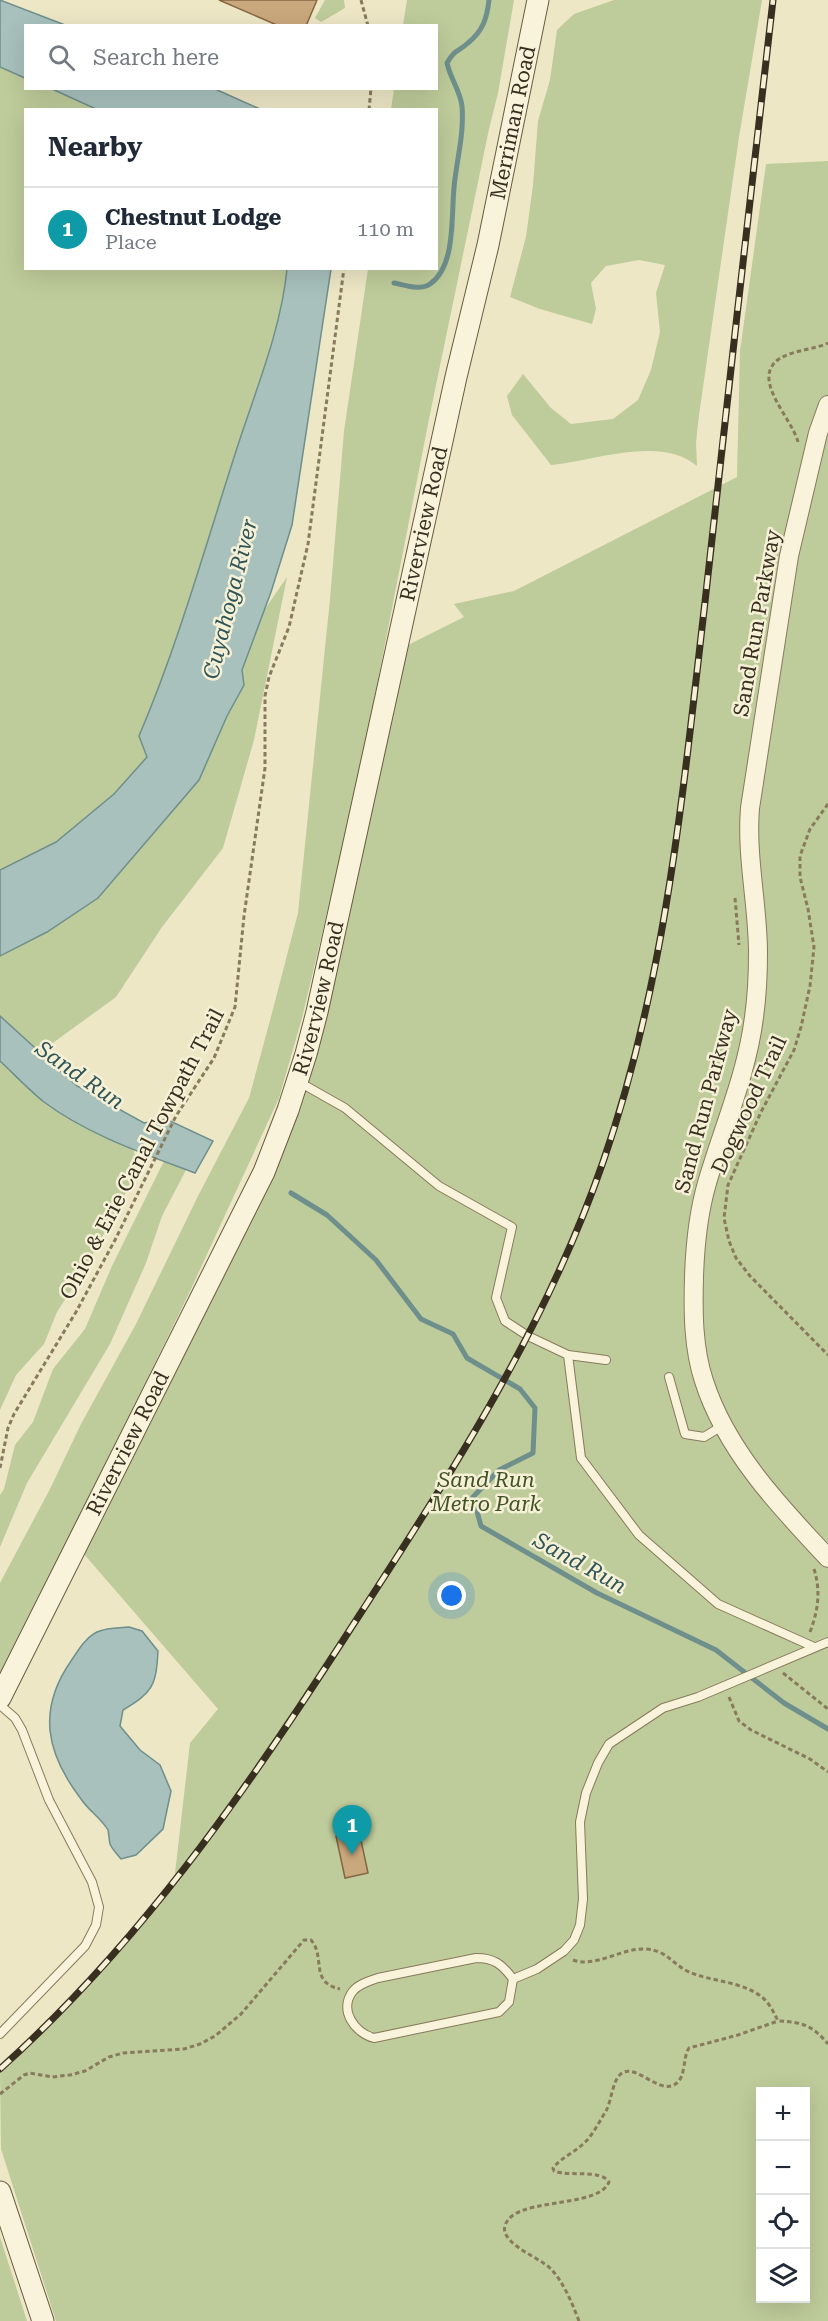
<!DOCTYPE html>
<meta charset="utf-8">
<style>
:root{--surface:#fff;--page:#f6f6f7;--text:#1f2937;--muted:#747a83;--line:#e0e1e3;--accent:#953c2e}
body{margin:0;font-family:"Roboto Serif",serif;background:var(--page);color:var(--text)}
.controls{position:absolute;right:18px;bottom:18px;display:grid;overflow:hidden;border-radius:0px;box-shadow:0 6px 24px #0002}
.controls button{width:54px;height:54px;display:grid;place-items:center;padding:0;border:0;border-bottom:2px solid var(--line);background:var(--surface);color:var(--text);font:30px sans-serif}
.you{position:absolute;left:452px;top:1596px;width:21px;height:21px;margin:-15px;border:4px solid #fff;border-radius:50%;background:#1a73e8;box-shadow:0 0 0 9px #1a73e833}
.badge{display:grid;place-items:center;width:39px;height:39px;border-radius:50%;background:var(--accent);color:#fff;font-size:20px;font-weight:700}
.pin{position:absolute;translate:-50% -50px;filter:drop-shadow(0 2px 3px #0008)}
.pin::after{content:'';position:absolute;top:32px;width:21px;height:18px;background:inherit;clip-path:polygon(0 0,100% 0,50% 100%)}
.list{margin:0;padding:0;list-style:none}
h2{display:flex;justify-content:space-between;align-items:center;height:78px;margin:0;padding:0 24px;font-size:26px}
h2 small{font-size:20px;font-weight:400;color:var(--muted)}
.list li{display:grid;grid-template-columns:39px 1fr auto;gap:18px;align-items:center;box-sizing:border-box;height:84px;padding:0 24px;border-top:2px solid var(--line)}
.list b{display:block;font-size:22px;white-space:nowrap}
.list p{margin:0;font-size:20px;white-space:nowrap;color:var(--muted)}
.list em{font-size:20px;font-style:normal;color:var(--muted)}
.icon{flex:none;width:33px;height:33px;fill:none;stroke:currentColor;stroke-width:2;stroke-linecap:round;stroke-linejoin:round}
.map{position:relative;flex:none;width:828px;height:2321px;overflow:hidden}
.search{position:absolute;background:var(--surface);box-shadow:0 6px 24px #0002;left:24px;top:24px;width:414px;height:66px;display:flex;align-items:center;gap:15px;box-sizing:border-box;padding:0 21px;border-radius:0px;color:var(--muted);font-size:22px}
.panel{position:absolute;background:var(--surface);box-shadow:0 6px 24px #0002;left:24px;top:108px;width:414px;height:162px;border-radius:0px}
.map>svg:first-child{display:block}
.green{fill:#becb9a;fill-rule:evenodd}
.water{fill:#a8c1bd;stroke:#6e8f8c;stroke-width:1.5}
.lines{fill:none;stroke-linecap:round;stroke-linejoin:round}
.stream{stroke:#6e8f8c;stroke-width:5}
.building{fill:#caa87d;stroke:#866743;stroke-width:1.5}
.service-casing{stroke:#887a5c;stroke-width:10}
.tertiary-casing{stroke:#887a5c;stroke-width:20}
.secondary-casing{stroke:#6a5b3f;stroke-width:23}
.path{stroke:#887a5c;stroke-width:3;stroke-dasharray:4.5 3;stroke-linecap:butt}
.service{stroke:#f8f3da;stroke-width:8}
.tertiary{stroke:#f8f3da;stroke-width:18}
.secondary{stroke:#f8f3da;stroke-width:21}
.rail-casing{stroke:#392f20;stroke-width:7}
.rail{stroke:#f5f0d6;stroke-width:4.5;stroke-dasharray:14;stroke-linecap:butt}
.labels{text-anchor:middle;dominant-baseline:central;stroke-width:5;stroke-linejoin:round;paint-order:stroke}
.street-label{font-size:21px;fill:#392f20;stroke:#f5f0d6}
.park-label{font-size:21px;font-style:italic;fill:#425427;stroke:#f5f0d6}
.water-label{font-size:22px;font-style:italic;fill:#2f5558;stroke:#f5f0d6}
</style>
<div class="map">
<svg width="828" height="2321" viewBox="0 0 828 2321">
<rect width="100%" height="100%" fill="#ede7c6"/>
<!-- green -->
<g class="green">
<polygon points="325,0 344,0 345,8 321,22 315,18"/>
<polygon points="407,0 514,0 498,93 489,129 429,419 357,787 302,1018 279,1098 191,1289 0,1682 0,1583 50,1489 81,1424 136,1324 198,1196 249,1098 272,1013 298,913 330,599 344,431 368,269 436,268 436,110 391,109 394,89 436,88 436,26 403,25"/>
<path d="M614,0H762L739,137L699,415L696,442L697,466C661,435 594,461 551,465L512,415L507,396L523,374L551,408L571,424L613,419L638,400L651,370L660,332L656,293L665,265L639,260L606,266L591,283L596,309L592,324L540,309L510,297L526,237L533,185L538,121L550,80L557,30L574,14Z"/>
<path d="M0,67L25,78L26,88L52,89L96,109L26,110V268L287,269C281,330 256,389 237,448C206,544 179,642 140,736L147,757L114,794L55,842L0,870Z"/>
<path d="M828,161V2321H56L1,2149L0,2069L31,2040L89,1982L144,1920L174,1882L190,1743L218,1709L77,1546L286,1115L396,651L464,617L454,604L514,591L737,477L740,351L766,164ZM760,2092H806V2298H760Z"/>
<polygon points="287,577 254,740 223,848 162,927 116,997 39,1053 0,1016 0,956 47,932 98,898 227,716 244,685 242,670 265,609"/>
<polygon points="0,1061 44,1102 95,1132 133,1149 139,1168 85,1269 57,1312 44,1344 16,1375 0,1410"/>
<polygon points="164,1161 186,1170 162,1216 146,1263 110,1344 27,1483 0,1547 0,1495 4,1489 15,1445 33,1422 53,1369 85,1329 112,1266"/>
<polygon points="0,2237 27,2321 0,2321"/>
</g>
<!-- water -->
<g class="water">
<polygon points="0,0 65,25 26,26 25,78 0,67"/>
<polygon points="52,89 215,89 260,109 96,109"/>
<path d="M287,269H331L292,525L271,592L242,670L244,685L227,716L199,780L98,898L47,932L0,956V870L56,842L114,794L147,757L139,736C179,642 206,544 237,448C256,389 281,330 287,269Z"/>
<path d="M0,1016L77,1086L144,1123L166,1119L213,1141L195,1173C145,1154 88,1135 44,1102C29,1090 14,1074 0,1061Z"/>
<path d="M129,1627L142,1631L158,1651C156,1686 153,1692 123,1710L120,1726L140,1750L160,1765L171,1791L163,1829L136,1855L121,1859C117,1854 112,1849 110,1844C109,1840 109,1834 108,1830C102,1819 88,1810 81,1799C46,1753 37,1710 71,1661C90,1632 93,1629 129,1627Z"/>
</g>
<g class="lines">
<!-- stream -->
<g class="stream">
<path d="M394,283C405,285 420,291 430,284C458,265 450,209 455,179C458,154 464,133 462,106C460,90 450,78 447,63C455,49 458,52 468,43C483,31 487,18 489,0"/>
<polyline points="291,1193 327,1215 376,1260 421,1319 453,1334 467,1358 520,1389 535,1408 533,1453 499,1470 473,1497 481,1526 597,1593 716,1650 784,1703 828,1729"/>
</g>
</g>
<!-- building -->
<g class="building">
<polygon points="219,0 317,0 306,26 279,26"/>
<polygon points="359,1831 368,1873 345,1878 336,1836"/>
</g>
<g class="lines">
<!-- service casing -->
<g class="service-casing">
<g id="service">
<polyline points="299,1082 345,1108 439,1186 512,1227 496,1298 505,1321 528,1336 568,1355 581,1458 639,1535 718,1604 814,1647"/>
<polyline points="568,1355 606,1360"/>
<polyline points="669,1377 685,1434 704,1437 722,1426"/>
<polyline points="0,1705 15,1718 22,1730 49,1800 92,1882 99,1907 96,1925 85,1946 0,2034"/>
<path d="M476,1958C494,1958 502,1964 513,1979L509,2002L499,2012L374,2038C355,2033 338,2010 353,1991C359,1984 369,1981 378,1978Z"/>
<polyline points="513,1979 537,1969 564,1951 574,1940 580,1925 583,1899 580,1822 586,1793 598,1763 609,1744 663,1708 698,1697 828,1642"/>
</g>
</g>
<!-- tertiary casing -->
<g class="tertiary-casing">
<path id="tertiary" d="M828,405L818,433L789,556L750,808C746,857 758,905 758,953C758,974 757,996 754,1017C747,1074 723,1128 707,1183C698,1214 695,1245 694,1277C693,1311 693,1348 704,1381C726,1450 779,1506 828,1558"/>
</g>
<!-- secondary casing -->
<g class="secondary-casing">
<g id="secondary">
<path id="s1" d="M0,1698L264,1172L288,1110L306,1054L317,1012L456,377L488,245L538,0"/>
<polyline points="0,2192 43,2321"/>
</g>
</g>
<!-- path -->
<g class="path">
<polyline points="361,0 368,26"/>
<polyline points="369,110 371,88"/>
<path d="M798,442C792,418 750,379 779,359C793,350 813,350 828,343"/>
<polyline points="828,804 810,829 800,856 800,877 808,909 814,947 810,986 801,1027 794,1050 761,1112 728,1185 724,1218 729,1241 736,1258 750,1276 828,1355"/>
<polyline points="735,898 739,945"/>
<polyline points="0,1468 8,1428 14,1414 76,1312 115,1240 176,1116 214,1058 235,1007 244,916 265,768 265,696 269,677 289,627 308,544 344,268"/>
<path d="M810,1632C818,1611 821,1591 814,1569"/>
<polyline points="783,1673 828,1709"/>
<polyline points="729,1697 739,1721 751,1730 810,1759 828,1772"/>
<path d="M573,1960C596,1968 621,1948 645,1949C667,1950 672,1964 689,1972C712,1982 743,1981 763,1998C770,2004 774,2013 778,2021C802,2022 812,2025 828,2044"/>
<path d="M0,2094L24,2075L30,2073L52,2077L70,2075L85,2071L109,2057L123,2053L184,2049L200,2044L215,2036L241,2014L304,1940H311C326,1957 309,1982 340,1989"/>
<path d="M579,2321C572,2303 564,2283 551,2269C539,2256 485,2239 512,2216C534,2199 599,2206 609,2182C601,2169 570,2177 554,2171L553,2168C561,2158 573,2153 582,2145C592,2137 599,2122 606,2111C612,2100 612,2080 622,2073C636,2064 658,2093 674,2085C687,2078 682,2058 689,2048L738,2035L778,2021"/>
</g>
<!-- service -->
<use href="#service" class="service"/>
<!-- tertiary -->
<use href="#tertiary" class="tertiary"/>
<!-- secondary -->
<use href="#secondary" class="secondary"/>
<!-- rail casing -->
<g class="rail-casing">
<path id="rail" d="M0,2069C138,1945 242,1797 342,1642C441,1489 543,1336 603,1162C666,981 683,791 705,602C727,401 750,201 773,0"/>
</g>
<!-- rail -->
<use href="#rail" class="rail"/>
</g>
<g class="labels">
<!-- street labels -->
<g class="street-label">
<text stroke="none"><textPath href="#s1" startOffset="1668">Merriman Road</textPath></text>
<text stroke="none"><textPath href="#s1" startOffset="1257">Riverview Road</textPath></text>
<text transform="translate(757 623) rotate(-80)">Sand Run Parkway</text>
<text stroke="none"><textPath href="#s1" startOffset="771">Riverview Road</textPath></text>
<text transform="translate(706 1101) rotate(-75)">Sand Run Parkway</text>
<text transform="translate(749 1105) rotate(-65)">Dogwood Trail</text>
<text transform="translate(142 1154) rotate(-62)">Ohio &amp; Erie Canal Towpath Trail</text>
<text stroke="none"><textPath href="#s1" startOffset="285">Riverview Road</textPath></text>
</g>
<!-- park labels -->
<g class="park-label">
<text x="486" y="1480">Sand Run<tspan x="486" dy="24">Metro Park</tspan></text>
</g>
<!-- water labels -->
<g class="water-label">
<text transform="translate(230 599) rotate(-76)">Cuyahoga River</text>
<text transform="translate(80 1075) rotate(35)">Sand Run</text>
<text transform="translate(580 1563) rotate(29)">Sand Run</text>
</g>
</g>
</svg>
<div class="controls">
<button>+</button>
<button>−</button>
<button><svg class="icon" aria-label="locate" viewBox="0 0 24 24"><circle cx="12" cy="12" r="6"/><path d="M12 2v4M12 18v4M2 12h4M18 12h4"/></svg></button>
<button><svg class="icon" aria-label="layers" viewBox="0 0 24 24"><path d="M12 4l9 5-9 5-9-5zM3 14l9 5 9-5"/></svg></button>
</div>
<div class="you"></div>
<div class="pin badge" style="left:352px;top:1855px;background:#0f9aa8">1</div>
<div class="search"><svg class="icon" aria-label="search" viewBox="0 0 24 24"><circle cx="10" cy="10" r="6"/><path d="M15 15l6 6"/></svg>Search here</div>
<section class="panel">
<h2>Nearby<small></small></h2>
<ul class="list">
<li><span class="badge" style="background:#0f9aa8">1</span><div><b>Chestnut Lodge</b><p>Place</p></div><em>110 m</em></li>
</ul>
</section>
</div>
